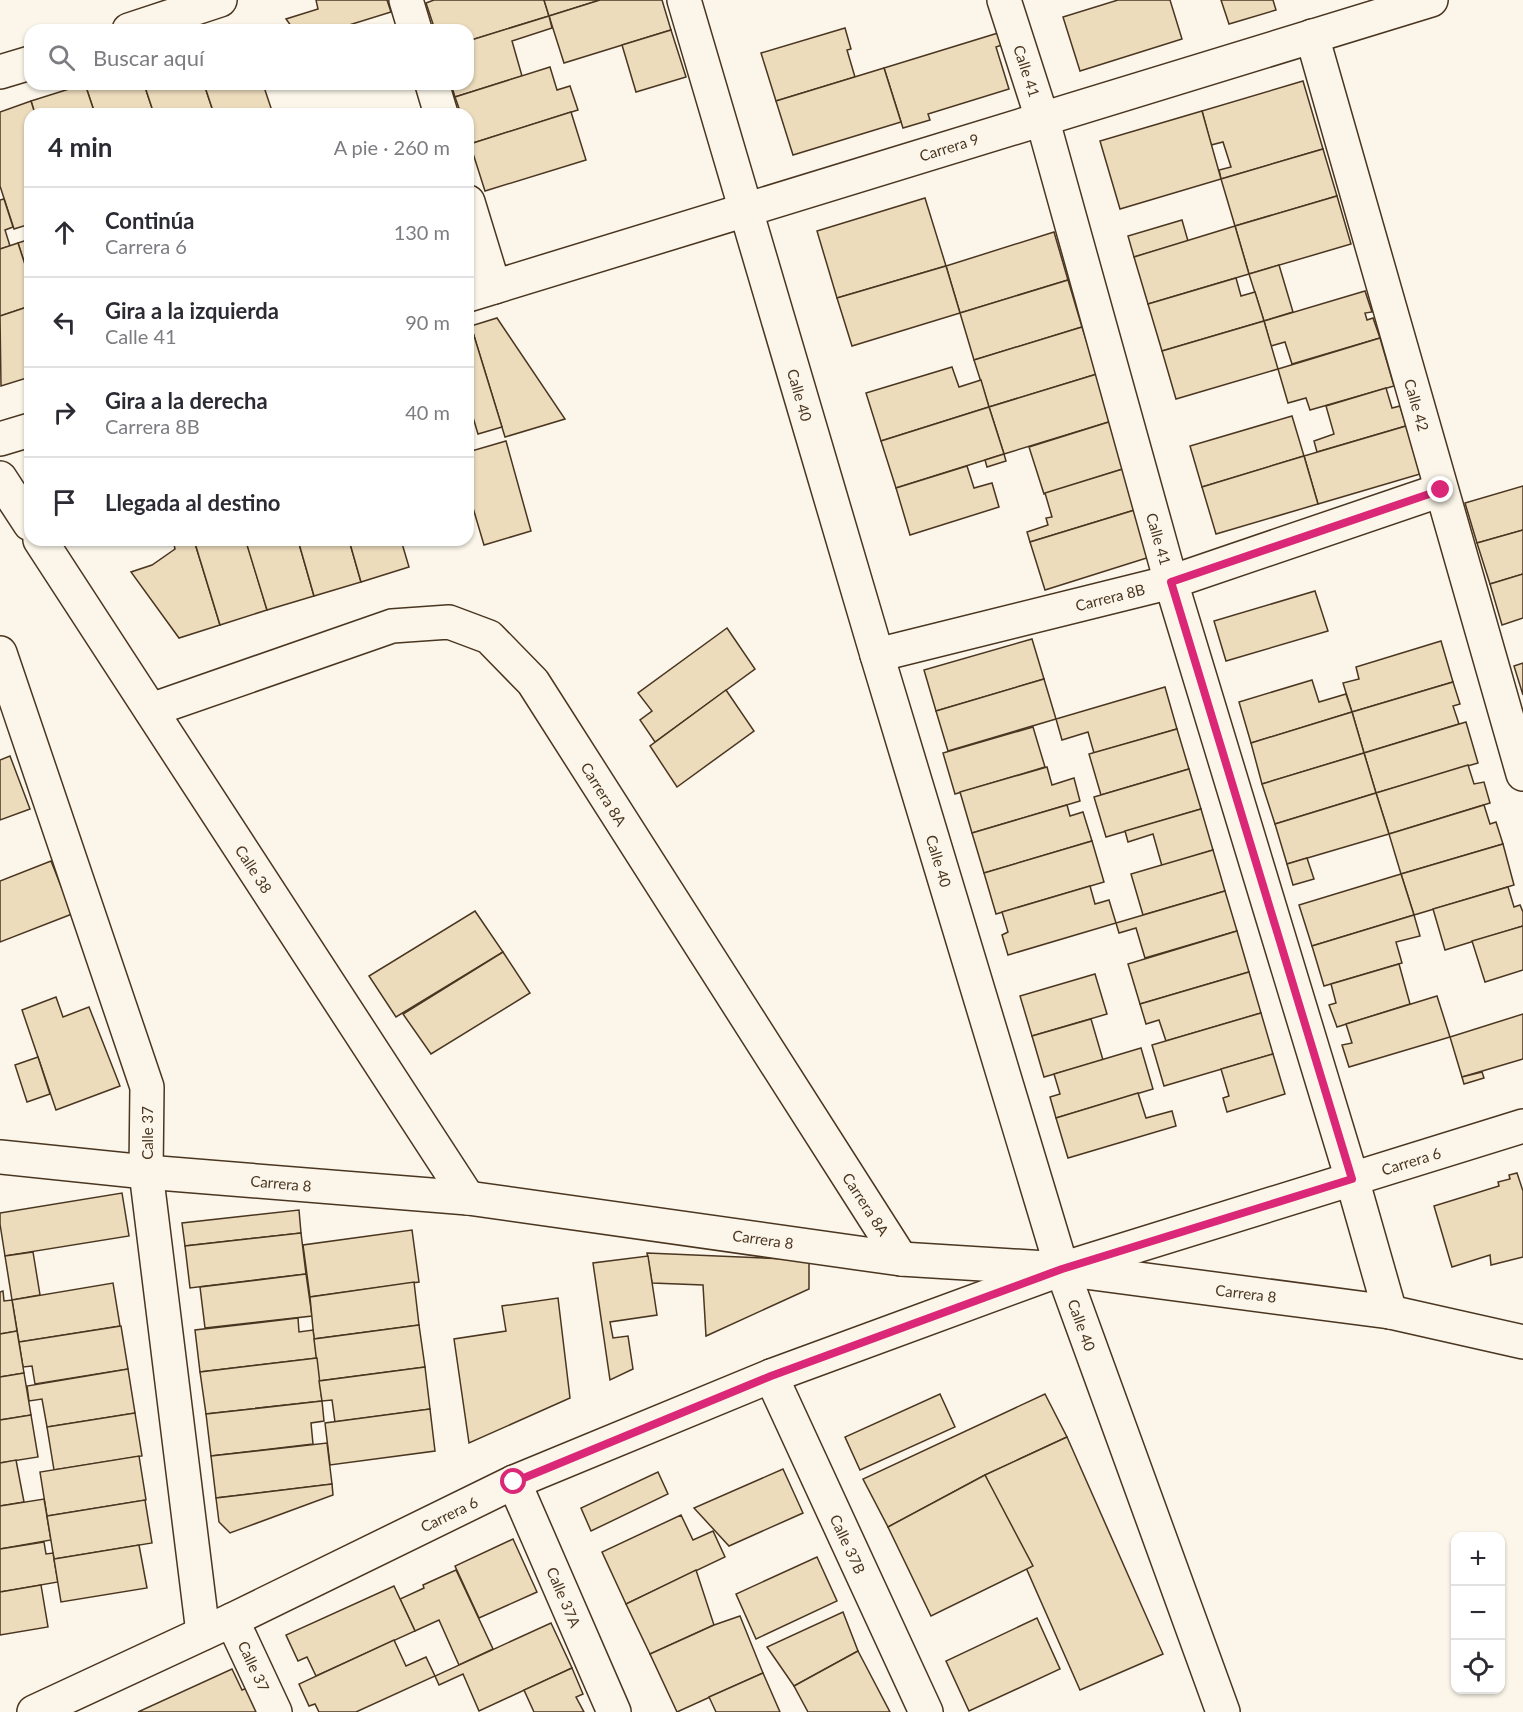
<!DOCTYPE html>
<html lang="es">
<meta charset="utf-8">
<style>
:root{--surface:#fff;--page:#f7f7f7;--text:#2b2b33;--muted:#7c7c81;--line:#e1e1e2}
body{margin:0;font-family:Lato,sans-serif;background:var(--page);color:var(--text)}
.controls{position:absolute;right:18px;bottom:18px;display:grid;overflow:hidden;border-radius:12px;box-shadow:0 2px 4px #0004}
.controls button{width:54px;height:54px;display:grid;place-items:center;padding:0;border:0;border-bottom:2px solid var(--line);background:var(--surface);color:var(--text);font:30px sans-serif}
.stop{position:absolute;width:18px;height:18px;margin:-14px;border:4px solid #db2777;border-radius:50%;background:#fff}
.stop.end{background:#db2777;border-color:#fff;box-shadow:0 2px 6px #0008}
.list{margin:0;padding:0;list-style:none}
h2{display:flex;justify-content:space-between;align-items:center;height:78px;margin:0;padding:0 24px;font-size:26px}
h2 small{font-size:20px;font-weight:400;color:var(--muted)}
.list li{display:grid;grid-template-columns:39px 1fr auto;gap:18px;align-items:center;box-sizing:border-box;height:90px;padding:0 24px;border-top:2px solid var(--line)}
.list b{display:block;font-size:22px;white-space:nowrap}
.list p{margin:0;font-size:20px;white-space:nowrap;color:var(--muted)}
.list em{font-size:20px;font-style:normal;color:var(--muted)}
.icon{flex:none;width:33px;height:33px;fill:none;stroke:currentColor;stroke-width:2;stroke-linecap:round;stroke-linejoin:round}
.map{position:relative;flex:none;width:1523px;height:1712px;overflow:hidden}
.search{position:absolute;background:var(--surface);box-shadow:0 2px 4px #0004;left:24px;top:24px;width:450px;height:66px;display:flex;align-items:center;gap:15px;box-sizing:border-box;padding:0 21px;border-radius:18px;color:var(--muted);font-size:22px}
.panel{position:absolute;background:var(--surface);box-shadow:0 2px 4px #0004;left:24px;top:108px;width:450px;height:438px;border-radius:18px}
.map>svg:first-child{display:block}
.building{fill:#ecdcbc;stroke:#4a3520;stroke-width:1.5}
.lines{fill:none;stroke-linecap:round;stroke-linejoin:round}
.minor-casing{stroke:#4a3520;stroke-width:36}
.minor{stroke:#fbf6e9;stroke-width:33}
.route{stroke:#db2777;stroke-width:8}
.labels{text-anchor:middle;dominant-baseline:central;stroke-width:4.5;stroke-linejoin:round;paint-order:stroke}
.street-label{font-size:15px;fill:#4a3520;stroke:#fbf6e9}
</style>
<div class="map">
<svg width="1523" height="1712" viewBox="0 0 1523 1712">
<rect width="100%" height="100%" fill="#fbf6e9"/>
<!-- building -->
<g class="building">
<polygon points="316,0 387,0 391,12 333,30 294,30 286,19 318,9"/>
<polygon points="434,0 544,0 549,16 468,41 468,30 435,30 426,3"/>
<polygon points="544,0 600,0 549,16"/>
<polygon points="600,0 662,0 671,30 564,63 549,16"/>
<polygon points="1118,0 1170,0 1182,39 1080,71 1063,17"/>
<polygon points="1221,0 1273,0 1276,10 1229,24"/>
<polygon points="549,16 552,28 512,41 522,76 455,97 451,84 468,84 468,41"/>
<polygon points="845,28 851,49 847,50 855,77 776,101 761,53"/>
<polygon points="671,30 686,77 636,92 622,45"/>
<polygon points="998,33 1002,45 996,47 1009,89 928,114 930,120 903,128 884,68"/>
<polygon points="550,67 557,90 570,86 578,110 470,144 468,137 468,114 461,114 455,97"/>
<polygon points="884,68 901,122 793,155 776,101"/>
<polygon points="1303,81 1323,149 1221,179 1219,170 1231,167 1223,142 1211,145 1202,111"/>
<polygon points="85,84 144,84 154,114 95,114"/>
<polygon points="85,84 95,114 35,114 31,101"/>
<polygon points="144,84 204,84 214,114 154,114"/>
<polygon points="204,84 263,84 273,114 214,114"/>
<polygon points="31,101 35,114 30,114 30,224 14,229 0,186 0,112"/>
<polygon points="1202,111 1221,179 1120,209 1100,141"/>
<polygon points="571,112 586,160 485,191 470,144"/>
<polygon points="1323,149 1337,196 1235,226 1221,179"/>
<polygon points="1337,196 1351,244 1249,274 1235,226"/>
<polygon points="925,198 946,266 837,298 817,231"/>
<polygon points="4,199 13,227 5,230 10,246 0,249 0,200"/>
<polygon points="1182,220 1188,241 1134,257 1128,236"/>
<polygon points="1235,226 1249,274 1148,304 1134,257"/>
<polygon points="1054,232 1068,280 960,313 946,266"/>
<polygon points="30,239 30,280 18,243"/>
<polygon points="18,243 30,280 30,306 0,316 0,249"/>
<polygon points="1279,265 1293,312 1264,321 1249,274"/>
<polygon points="946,266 960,313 852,346 837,298"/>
<polygon points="1236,278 1241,296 1255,292 1264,321 1162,351 1148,304"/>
<polygon points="1068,280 1082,327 974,360 960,313"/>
<polygon points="1365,291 1372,312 1365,313 1367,320 1373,318 1380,338 1292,364 1285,342 1271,346 1264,321"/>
<polygon points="30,306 30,377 1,386 0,316"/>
<polygon points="497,318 565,419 505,437 471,326"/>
<polygon points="1264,321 1278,369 1176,399 1162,351"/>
<polygon points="468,326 471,326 502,427 478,434 472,414 468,416"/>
<polygon points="1082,327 1097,374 989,407 974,360"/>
<polygon points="1380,338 1394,386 1310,410 1306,398 1288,403 1278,369"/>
<polygon points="952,367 959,387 981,380 989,407 881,441 866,393"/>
<polygon points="1097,374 1112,421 1004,454 989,407"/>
<polygon points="1386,388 1392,408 1400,406 1406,426 1317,452 1314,441 1334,434 1326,406"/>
<polygon points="989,407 1004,454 896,488 881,441"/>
<polygon points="1292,416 1304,456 1202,487 1190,446"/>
<polygon points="1112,421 1126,468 1044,494 1029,447"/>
<polygon points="1406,426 1420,474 1318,504 1304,456"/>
<polygon points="506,441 531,531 484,545 468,491 468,452"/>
<polygon points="1004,454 1006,461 987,467 985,460"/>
<polygon points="1304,456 1318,504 1216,534 1202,487"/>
<polygon points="967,466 974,488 992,483 999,507 910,535 896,488"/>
<polygon points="1126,468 1138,509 1030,542 1027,532 1048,525 1046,518 1052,517 1045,493"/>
<polygon points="1523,486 1523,530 1477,543 1465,503"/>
<polygon points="1138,509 1153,556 1045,590 1030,542"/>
<polygon points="1523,530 1523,574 1490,584 1477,543"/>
<polygon points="173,540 194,540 220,625 179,638 131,572 152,565 175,549"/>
<polygon points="194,540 246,540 267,610 220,625"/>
<polygon points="264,540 298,540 314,596 267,610 247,545"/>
<polygon points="298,540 349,540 361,582 314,596"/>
<polygon points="349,540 401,540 409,567 361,582"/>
<polygon points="1523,574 1523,618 1502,625 1490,584"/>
<polygon points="1315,591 1328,631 1226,661 1214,621"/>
<polygon points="727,628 755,669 655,742 640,720 652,711 638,693"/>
<polygon points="1032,639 1044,679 936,711 924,670"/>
<polygon points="1441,641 1453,682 1352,712 1343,683 1359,679 1356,667"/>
<polygon points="1523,663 1523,695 1514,666"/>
<polygon points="1044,679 1056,719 948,751 936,711"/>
<polygon points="1312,680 1319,702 1346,694 1352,712 1251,743 1239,702"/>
<polygon points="1453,682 1460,704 1453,706 1459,724 1364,753 1352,712"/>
<polygon points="1165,687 1177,729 1094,753 1088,732 1062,740 1056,719"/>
<polygon points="726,690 754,731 677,787 650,746"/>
<polygon points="1352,712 1364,753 1262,784 1251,743"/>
<polygon points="1466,722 1478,763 1376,793 1364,753"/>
<polygon points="1033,727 1045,767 955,794 943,753"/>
<polygon points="1177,729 1189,769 1101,795 1089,754"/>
<polygon points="1364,753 1376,793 1275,824 1262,784"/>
<polygon points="10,756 30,809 0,820 0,760"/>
<polygon points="1468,765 1474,784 1484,782 1490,803 1389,834 1376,793"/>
<polygon points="1047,767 1052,785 1074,778 1080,801 972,833 960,792"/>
<polygon points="1189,769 1201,809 1106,837 1094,797"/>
<polygon points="1376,793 1389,834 1287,864 1275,824"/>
<polygon points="1067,805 1070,816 1083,812 1092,841 984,873 972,833"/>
<polygon points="1484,805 1490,824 1496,822 1503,844 1401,874 1389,834"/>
<polygon points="1201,809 1213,850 1162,866 1153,834 1128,842 1125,831"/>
<polygon points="1092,841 1104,882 996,914 984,873"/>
<polygon points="1503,844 1514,885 1414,915 1401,874"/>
<polygon points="1213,850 1225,891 1143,915 1131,874"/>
<polygon points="1307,858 1314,879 1293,885 1287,864"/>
<polygon points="51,861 72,914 0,942 0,881"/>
<polygon points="1401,874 1414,915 1312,946 1299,905"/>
<polygon points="1090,886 1095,904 1109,900 1116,923 1008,955 1002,935 1008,932 1002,912"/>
<polygon points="1508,887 1514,907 1520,905 1523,912 1523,926 1445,950 1433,909"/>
<polygon points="1225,891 1237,931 1145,958 1136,928 1119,933 1116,923"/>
<polygon points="475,911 503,952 396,1017 369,976"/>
<polygon points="1414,915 1420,936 1396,942 1402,963 1324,986 1312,946"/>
<polygon points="1523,926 1523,970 1485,982 1472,941"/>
<polygon points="1237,931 1249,972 1140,1004 1128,964"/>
<polygon points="503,952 530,993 431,1054 403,1014"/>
<polygon points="1399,964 1410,1004 1337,1027 1329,1005 1336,1003 1331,984"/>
<polygon points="1249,972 1261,1013 1166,1041 1159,1020 1146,1024 1140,1004"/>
<polygon points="1095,974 1107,1014 1032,1036 1020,996"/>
<polygon points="1437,996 1450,1037 1349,1067 1342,1045 1352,1043 1346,1024"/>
<polygon points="56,997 63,1017 89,1007 120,1086 56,1110 22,1010"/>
<polygon points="1261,1013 1273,1054 1164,1086 1152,1045"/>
<polygon points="1523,1014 1523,1059 1462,1077 1450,1037"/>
<polygon points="1091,1019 1103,1060 1044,1077 1032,1036"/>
<polygon points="1141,1048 1153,1089 1056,1118 1050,1097 1060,1094 1054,1074"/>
<polygon points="1273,1054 1285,1094 1227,1112 1223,1098 1229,1096 1221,1069"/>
<polygon points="38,1057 50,1094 27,1102 15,1065"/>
<polygon points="1482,1072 1484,1078 1464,1084 1462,1077"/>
<polygon points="1138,1093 1146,1118 1172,1111 1176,1126 1068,1158 1056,1118"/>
<polygon points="1517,1173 1523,1191 1523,1257 1491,1265 1490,1255 1452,1267 1434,1206 1499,1186 1498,1182 1510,1179 1509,1175"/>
<polygon points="122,1193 129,1236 5,1256 0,1224 0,1213"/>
<polygon points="299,1210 301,1233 185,1246 182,1223"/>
<polygon points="412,1230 419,1282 310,1297 303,1245"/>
<polygon points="301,1233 306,1274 190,1288 185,1246"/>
<polygon points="33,1252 40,1295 12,1300 5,1256"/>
<polygon points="647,1253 809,1260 809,1289 706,1336 703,1285 652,1283"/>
<polygon points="648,1256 657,1315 610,1322 613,1338 628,1336 633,1369 610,1380 593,1263"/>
<polygon points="306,1274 312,1316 205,1328 200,1287"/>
<polygon points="414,1282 419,1325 314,1339 310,1297"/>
<polygon points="113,1283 120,1326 19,1342 12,1300"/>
<polygon points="3,1291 4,1301 12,1300 17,1331 0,1334 0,1292"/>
<polygon points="558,1298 570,1398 469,1443 454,1339 506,1331 502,1306"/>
<polygon points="298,1318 299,1332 313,1330 317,1358 200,1372 195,1330"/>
<polygon points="419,1325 425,1367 319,1381 314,1339"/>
<polygon points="121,1326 128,1369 35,1384 32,1366 23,1367 19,1342"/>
<polygon points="17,1331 24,1373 0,1377 0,1334"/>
<polygon points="317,1358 322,1401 206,1414 200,1372"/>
<polygon points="425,1367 430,1409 335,1422 332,1400 322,1401 319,1381"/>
<polygon points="128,1369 135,1413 47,1427 42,1399 29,1401 27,1386"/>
<polygon points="24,1373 31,1415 0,1420 0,1377"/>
<polygon points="940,1394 955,1427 860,1470 845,1437"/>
<polygon points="1045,1394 1067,1437 985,1475 888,1527 863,1479"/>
<polygon points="322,1401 324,1421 311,1423 313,1444 211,1456 206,1414"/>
<polygon points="430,1409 435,1451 330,1465 325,1423"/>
<polygon points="135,1413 142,1456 54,1470 47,1427"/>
<polygon points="31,1415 38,1457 0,1463 0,1420"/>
<polygon points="1067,1437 1163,1654 1080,1690 985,1475"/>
<polygon points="327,1443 332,1484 216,1498 211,1456"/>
<polygon points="139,1456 146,1500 47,1516 40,1472"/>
<polygon points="16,1460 24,1502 0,1506 0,1463"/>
<polygon points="783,1469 803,1513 729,1546 694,1508"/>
<polygon points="658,1472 668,1494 591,1531 581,1508"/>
<polygon points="985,1475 1033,1566 931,1616 888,1527"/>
<polygon points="332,1484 333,1495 230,1533 219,1522 216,1498"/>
<polygon points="44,1499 51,1540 0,1549 0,1506"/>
<polygon points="145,1500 152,1543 54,1559 47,1516"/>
<polygon points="681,1515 693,1540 713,1531 725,1557 626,1604 602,1552"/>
<polygon points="513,1539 537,1592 479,1618 455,1566"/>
<polygon points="44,1542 46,1554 53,1553 58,1582 0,1592 0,1549"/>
<polygon points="139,1545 147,1588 61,1602 54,1559"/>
<polygon points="817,1557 837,1601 756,1639 736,1594"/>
<polygon points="456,1570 493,1649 459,1665 439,1620 415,1631 400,1599 424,1588 423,1585"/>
<polygon points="696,1570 714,1625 650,1654 626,1604"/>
<polygon points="41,1585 48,1627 0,1635 0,1592"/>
<polygon points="394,1586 415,1631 316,1676 307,1657 298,1661 286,1635"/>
<polygon points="843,1612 858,1651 794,1686 767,1647"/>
<polygon points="740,1616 763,1673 677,1712 650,1654 714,1625"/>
<polygon points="1037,1618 1060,1669 969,1711 946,1661"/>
<polygon points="551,1623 572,1668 479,1711 463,1674 439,1685 435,1676"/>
<polygon points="394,1640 406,1666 426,1657 435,1676 356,1712 319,1712 315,1704 309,1706 299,1684"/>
<polygon points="858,1651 890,1712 808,1712 794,1686"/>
<polygon points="572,1668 583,1694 576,1697 584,1712 534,1712 524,1690"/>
<polygon points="232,1669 242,1690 247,1688 257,1712 138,1712"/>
<polygon points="763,1673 780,1712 716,1712 709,1697"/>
</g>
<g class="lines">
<!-- minor casing -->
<g class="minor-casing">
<g id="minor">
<polyline points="406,0 415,30"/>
<polyline points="684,0 877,655 1062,1269 1223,1712"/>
<polyline points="1004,0 1042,118 1171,582 1352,1179 1390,1312"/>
<polyline points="129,30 220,0"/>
<polyline points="1312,36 1523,774"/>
<polyline points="0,72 30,63"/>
<polyline points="432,84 441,114"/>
<polyline points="468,202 494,287"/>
<polyline points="468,295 1431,0"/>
<polyline points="0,439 30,430"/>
<polyline points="0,478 30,524"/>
<polyline points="40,540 468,1198"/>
<polyline points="0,653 147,1087 146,1172 203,1633"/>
<polyline points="877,655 1171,582 1441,490"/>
<polyline points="151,710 392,626 449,622 489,637 533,682 901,1259"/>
<polyline points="0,1157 146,1172 468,1198 901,1259 1062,1269 1390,1312 1523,1342"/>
<polyline points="771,1376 926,1712"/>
<polyline points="514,1482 614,1712"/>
<polyline points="232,1620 275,1712"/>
<polyline points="34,1712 232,1620 514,1482 771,1376 1062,1269 1523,1126"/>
</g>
</g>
<!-- minor -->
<use href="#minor" class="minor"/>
</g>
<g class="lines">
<!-- route -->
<polyline class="route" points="514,1482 771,1376 1062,1269 1352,1179 1171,582 1441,490"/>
</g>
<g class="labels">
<!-- street labels -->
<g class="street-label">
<text transform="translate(1027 71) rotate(72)">Calle 41</text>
<text transform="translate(949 147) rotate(-17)">Carrera 9</text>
<text transform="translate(800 395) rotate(74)">Calle 40</text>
<text transform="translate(1417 405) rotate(74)">Calle 42</text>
<text transform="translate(1159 539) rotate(74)">Calle 41</text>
<text transform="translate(1110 597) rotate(-14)">Carrera 8B</text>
<text transform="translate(604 794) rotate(58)">Carrera 8A</text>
<text transform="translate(939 861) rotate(73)">Calle 40</text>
<text transform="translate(254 869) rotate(57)">Calle 38</text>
<text transform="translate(147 1133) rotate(-90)">Calle 37</text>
<text transform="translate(1411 1161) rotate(-17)">Carrera 6</text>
<text transform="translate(281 1183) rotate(5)">Carrera 8</text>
<text transform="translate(866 1204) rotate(57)">Carrera 8A</text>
<text transform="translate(763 1239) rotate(8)">Carrera 8</text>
<text transform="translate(1246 1293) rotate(7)">Carrera 8</text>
<text transform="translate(1082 1325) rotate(70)">Calle 40</text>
<text transform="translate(449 1514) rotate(-26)">Carrera 6</text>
<text transform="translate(848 1544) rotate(65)">Calle 37B</text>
<text transform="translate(564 1597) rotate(67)">Calle 37A</text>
<text transform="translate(254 1666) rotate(65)">Calle 37</text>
</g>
</g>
</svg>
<div class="controls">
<button>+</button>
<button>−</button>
<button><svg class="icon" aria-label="locate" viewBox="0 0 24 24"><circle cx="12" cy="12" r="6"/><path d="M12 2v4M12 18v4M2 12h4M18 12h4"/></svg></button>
</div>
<div class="stop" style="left:514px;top:1482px"></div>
<div class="stop end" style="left:1441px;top:490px"></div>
<div class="search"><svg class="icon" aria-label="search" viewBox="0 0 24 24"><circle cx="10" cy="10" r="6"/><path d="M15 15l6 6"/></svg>Buscar aquí</div>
<section class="panel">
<h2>4 min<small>A pie · 260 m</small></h2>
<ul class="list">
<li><svg class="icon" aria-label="ahead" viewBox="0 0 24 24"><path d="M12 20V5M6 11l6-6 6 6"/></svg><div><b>Continúa</b><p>Carrera 6</p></div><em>130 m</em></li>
<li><svg class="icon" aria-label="left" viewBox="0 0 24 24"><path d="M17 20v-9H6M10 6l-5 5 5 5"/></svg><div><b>Gira a la izquierda</b><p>Calle 41</p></div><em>90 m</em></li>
<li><svg class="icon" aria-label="right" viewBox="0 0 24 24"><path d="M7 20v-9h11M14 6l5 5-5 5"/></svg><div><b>Gira a la derecha</b><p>Carrera 8B</p></div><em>40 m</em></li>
<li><svg class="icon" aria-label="arrive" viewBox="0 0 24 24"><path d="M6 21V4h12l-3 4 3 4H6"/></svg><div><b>Llegada al destino</b></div></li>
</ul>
</section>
</div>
